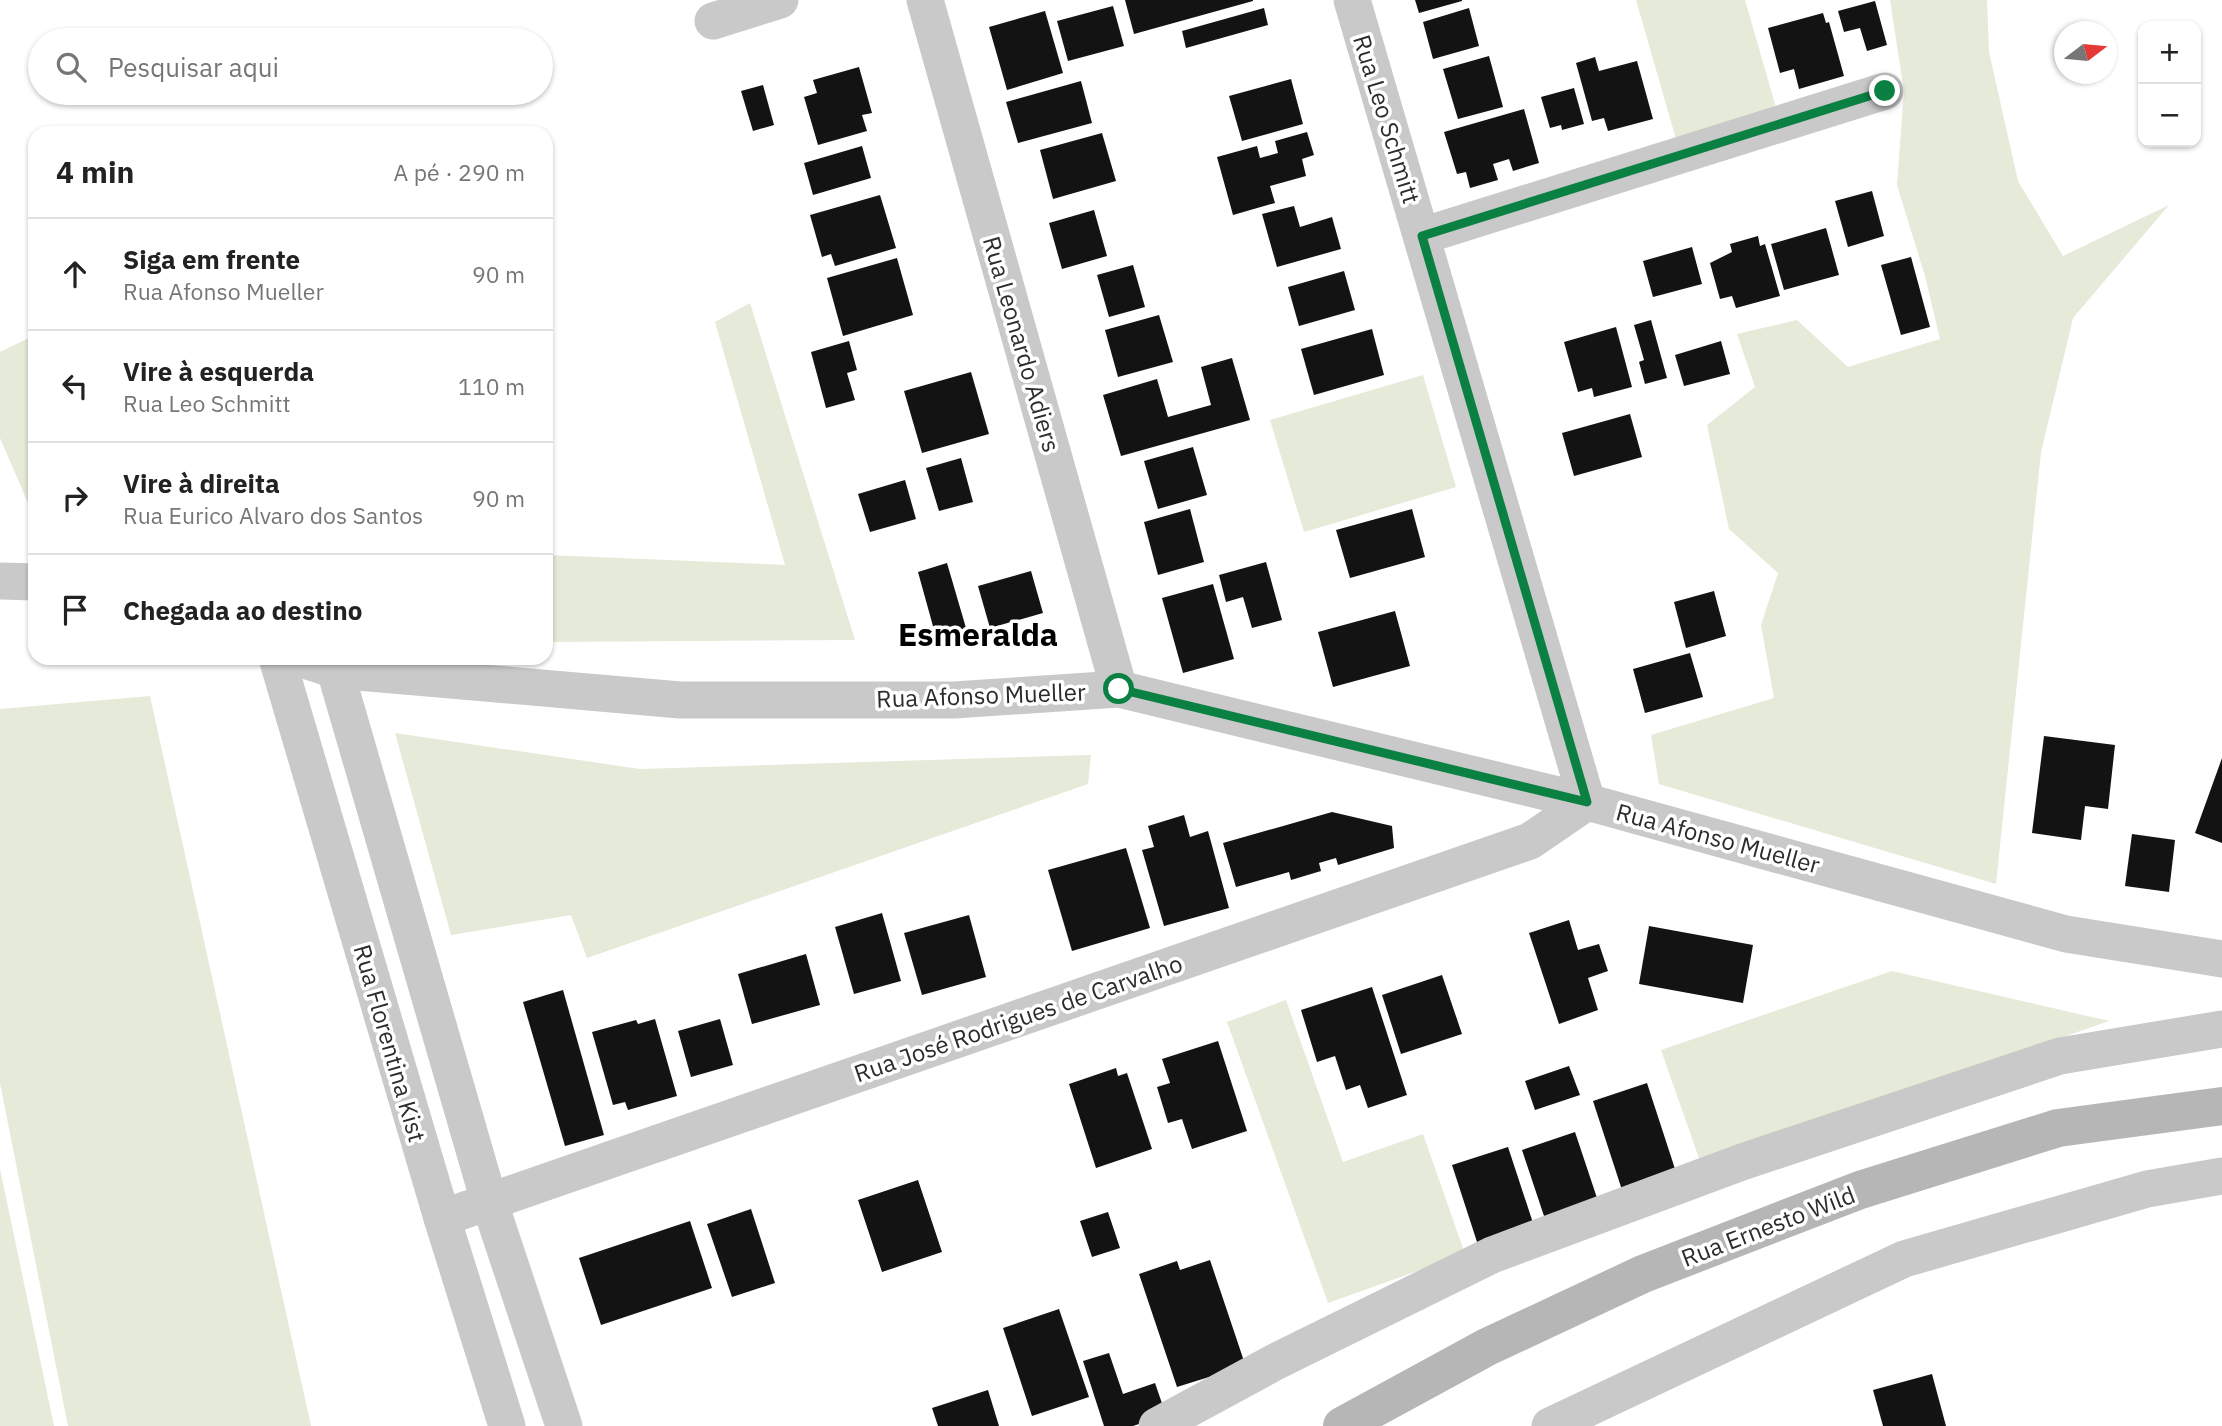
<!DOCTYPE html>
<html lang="pt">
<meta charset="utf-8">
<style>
:root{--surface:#fff;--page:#f2f2f2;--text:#222;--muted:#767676;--line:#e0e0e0}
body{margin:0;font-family:"IBM Plex Sans",sans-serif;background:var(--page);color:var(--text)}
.controls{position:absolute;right:21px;top:21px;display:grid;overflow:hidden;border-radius:14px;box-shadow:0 2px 5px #0004}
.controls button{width:63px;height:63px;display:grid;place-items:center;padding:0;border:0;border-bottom:2px solid var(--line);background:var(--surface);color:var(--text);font:35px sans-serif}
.compass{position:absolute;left:2054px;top:21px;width:63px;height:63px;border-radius:50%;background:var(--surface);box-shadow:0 2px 5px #0004;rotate:74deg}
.stop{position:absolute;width:21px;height:21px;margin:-16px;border:5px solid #0b8043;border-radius:50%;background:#fff}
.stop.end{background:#0b8043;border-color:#fff;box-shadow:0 2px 7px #0008}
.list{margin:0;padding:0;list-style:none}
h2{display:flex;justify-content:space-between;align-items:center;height:91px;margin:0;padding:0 28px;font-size:30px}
h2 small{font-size:23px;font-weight:400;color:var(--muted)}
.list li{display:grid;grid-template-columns:46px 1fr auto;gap:21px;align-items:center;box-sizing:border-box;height:112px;padding:0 28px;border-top:2px solid var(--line)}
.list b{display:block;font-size:26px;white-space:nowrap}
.list p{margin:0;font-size:23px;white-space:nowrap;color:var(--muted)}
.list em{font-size:23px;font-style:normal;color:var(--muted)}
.icon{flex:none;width:38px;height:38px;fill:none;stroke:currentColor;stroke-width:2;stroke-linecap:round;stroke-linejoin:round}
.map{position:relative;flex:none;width:2222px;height:1426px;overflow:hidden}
.search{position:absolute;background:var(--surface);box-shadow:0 2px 5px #0004;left:28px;top:28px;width:525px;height:77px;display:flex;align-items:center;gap:18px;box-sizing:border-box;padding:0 24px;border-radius:38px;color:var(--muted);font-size:26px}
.panel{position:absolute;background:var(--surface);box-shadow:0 2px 5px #0004;left:28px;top:126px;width:525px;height:539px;border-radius:21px}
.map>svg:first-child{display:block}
.green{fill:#e5ead9}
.building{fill:#131313}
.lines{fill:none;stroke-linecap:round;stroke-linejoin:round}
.street{stroke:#c9c9c9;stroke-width:37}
.secondary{stroke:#b6b6b6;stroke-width:38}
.route{stroke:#0b8043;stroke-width:9}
.labels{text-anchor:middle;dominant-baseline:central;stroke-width:7;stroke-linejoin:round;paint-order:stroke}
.street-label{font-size:24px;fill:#2c2c2c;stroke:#fff}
.district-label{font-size:32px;font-weight:bold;fill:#000;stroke:#fff}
</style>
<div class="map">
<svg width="2222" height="1426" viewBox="0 0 2222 1426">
<rect width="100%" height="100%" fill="#fff"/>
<!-- green -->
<g class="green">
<polygon points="1636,0 1745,0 1777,111 1676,139"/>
<polygon points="1890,0 1987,0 1989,52 2018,181 2063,256 2169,205 2073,318 2041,452 1996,884 1659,784 1651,735 1774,698 1761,625 1778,573 1729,529 1707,425 1755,387 1737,334 1797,320 1848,367 1940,339 1925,276 1897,185 1904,91"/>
<polygon points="750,303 855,640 546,642 546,555 785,565 715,322"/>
<polygon points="35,335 35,519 0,438 0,352"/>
<polygon points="1423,375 1456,487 1304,532 1270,420"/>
<polygon points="150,696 311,1426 68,1426 0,1083 0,709"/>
<polygon points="395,733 640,769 1091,755 1088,784 587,958 571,915 451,935"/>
<polygon points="1892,971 2109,1021 1701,1164 1661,1050"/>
<polygon points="1286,1000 1343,1162 1423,1134 1465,1254 1328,1303 1227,1022"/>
<polygon points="0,1169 54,1426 0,1426"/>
</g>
<!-- building -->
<g class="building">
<polygon points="1125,0 1253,0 1253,1 1134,34"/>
<polygon points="1415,0 1462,0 1462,1 1419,13"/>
<polygon points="1875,1 1887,45 1867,51 1860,28 1844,32 1838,11"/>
<polygon points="1113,6 1124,46 1068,61 1057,21"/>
<polygon points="1264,8 1268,25 1186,48 1182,31"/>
<polygon points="1469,8 1479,46 1433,59 1423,22"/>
<polygon points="1045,11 1063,73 1007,90 989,27"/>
<polygon points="1823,13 1826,23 1829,22 1844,76 1799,89 1794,69 1780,73 1768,28"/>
<polygon points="1489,56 1503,107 1458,119 1443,69"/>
<polygon points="1595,57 1599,71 1637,61 1653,119 1608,131 1604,118 1592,121 1576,63"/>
<polygon points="859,67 872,113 862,115 867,131 818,145 804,97 817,93 813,80"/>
<polygon points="1291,79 1303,124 1242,141 1229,96"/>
<polygon points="1081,81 1092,123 1018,143 1006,102"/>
<polygon points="763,85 774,125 753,131 741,91"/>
<polygon points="1574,88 1584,124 1562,130 1561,125 1550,128 1541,97"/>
<polygon points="1524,109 1539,163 1513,171 1509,159 1493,164 1498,180 1470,188 1466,172 1457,174 1444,132"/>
<polygon points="1307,132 1314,155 1302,159 1306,176 1270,186 1275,203 1233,215 1217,157 1257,146 1260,158 1278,153 1275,141"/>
<polygon points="1102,133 1116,181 1053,199 1040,150"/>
<polygon points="862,146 871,178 813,195 804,163"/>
<polygon points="1872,191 1884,236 1848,247 1835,201"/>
<polygon points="880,195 896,248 835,266 831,254 822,257 810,215"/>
<polygon points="1294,206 1300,227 1332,217 1341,249 1277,267 1262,214"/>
<polygon points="1094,210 1107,256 1062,269 1049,223"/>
<polygon points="1826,228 1839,275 1784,290 1771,244"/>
<polygon points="1758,236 1760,246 1765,244 1780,296 1736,308 1732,296 1720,299 1710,263 1732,252 1730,244"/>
<polygon points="1692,247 1702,284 1653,297 1643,261"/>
<polygon points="1911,257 1930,327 1901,335 1881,265"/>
<polygon points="897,258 913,315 843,336 827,278"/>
<polygon points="1133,265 1145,307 1109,317 1097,275"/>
<polygon points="1344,271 1355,310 1299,326 1288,287"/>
<polygon points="1159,315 1173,362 1118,377 1105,330"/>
<polygon points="1651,320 1667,378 1645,384 1639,362 1644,360 1634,325"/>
<polygon points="1616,327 1632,387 1594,397 1592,388 1578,392 1564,342"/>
<polygon points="1372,329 1384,375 1314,395 1301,349"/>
<polygon points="849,341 857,370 847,373 855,400 826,408 811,352"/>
<polygon points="1721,341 1730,374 1684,386 1675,355"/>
<polygon points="1232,358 1250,420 1121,456 1103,395 1157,379 1168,417 1211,405 1201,367"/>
<polygon points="971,372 989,434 922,453 904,391"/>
<polygon points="1630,414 1642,457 1574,476 1562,433"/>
<polygon points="1193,447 1207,495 1158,509 1144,461"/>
<polygon points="961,458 973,502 939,511 926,468"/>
<polygon points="905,480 916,519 870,532 858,494"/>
<polygon points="1190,509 1204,562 1158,575 1144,522"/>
<polygon points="1412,509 1425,557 1350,578 1336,530"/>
<polygon points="1266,562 1282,620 1252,628 1243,597 1226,602 1219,575"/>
<polygon points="947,563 966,628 936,637 918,572"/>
<polygon points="1031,571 1043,613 990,628 978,586"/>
<polygon points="1213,584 1234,659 1183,673 1162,598"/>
<polygon points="1714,591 1726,636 1686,648 1674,602"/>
<polygon points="1395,611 1410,666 1333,687 1318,632"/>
<polygon points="1690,653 1703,697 1645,713 1633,669"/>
<polygon points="2044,736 2115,745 2108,809 2085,806 2081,840 2032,833"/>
<polygon points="2222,758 2222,843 2195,833"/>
<polygon points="1332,812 1392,826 1394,848 1338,865 1336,858 1319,863 1321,871 1291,880 1289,872 1236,887 1223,843"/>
<polygon points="1184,815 1190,837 1208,831 1229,908 1164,926 1142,850 1154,847 1148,826"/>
<polygon points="2132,834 2175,840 2169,892 2125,886"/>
<polygon points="1126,848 1150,928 1072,951 1048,870"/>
<polygon points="882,913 901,981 854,994 835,927"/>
<polygon points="969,915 986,977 922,995 904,933"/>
<polygon points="1569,920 1578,950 1599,944 1608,971 1588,978 1598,1010 1559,1024 1529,933"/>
<polygon points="1649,926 1753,945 1743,1003 1639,984"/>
<polygon points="806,954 820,1005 752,1024 738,974"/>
<polygon points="1442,975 1462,1034 1401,1054 1382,995"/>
<polygon points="1372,987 1407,1095 1368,1108 1360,1085 1346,1090 1335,1056 1317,1062 1301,1010"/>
<polygon points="563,990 604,1135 565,1146 523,1002"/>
<polygon points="655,1019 677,1096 628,1110 625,1102 613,1105 592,1032 636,1020 638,1024"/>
<polygon points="720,1019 733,1065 691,1077 678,1031"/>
<polygon points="1218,1041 1247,1131 1192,1149 1182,1119 1168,1123 1157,1087 1170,1083 1162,1059"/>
<polygon points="1569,1066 1580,1095 1535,1110 1525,1081"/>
<polygon points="1116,1068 1118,1076 1127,1073 1152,1149 1096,1168 1069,1084"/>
<polygon points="1647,1083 1676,1172 1622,1190 1593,1101"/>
<polygon points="1575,1132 1598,1201 1545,1219 1522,1150"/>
<polygon points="1508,1147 1534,1226 1478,1245 1452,1165"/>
<polygon points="918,1180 942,1252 882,1272 858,1200"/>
<polygon points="751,1209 775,1283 732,1297 707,1224"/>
<polygon points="1108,1212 1120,1248 1092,1257 1080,1221"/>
<polygon points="690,1221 712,1288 601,1325 579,1258"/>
<polygon points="1210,1260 1247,1370 1210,1382 1209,1377 1177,1387 1139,1274 1177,1261 1180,1270"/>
<polygon points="1059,1309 1089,1397 1032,1416 1003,1328"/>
<polygon points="1109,1353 1123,1394 1155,1383 1166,1415 1133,1426 1104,1426 1083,1361"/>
<polygon points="1932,1374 1946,1426 1883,1426 1873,1390"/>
<polygon points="988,1390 999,1426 938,1426 932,1408"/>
</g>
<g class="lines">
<!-- street -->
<g class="street">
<polyline points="925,0 1119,689"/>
<polyline points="713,21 780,0"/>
<polyline points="1422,236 1885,91"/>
<polyline points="0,581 35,582"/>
<polyline points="277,658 442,1218 507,1426"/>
<polyline points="298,658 335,670 680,700 954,700 1119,689 1587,802 2066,934 2222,959"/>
<polyline points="335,670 489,1201 564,1426"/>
<polyline points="442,1218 1530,841 1587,802 1352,0"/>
<polyline points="1157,1426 1275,1362 1492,1255 1742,1162 2060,1056 2222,1029"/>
<polyline points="1550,1426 1904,1259 2147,1189 2222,1176"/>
</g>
<!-- secondary -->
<polyline class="secondary" points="1342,1426 1487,1347 1643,1274 1860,1190 2058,1128 2222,1106"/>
</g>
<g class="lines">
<!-- route -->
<polyline class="route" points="1119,689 1587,802 1422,236 1885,91"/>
</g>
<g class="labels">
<!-- street labels -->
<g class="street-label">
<text transform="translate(1387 119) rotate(73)">Rua Leo Schmitt</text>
<text transform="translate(1022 344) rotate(74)">Rua Leonardo Adiers</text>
<text transform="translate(981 695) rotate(-2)">Rua Afonso Mueller</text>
<text transform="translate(1718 838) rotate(15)">Rua Afonso Mueller</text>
<text transform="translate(1018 1018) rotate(-19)">Rua José Rodrigues de Carvalho</text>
<text transform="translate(390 1043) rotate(74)">Rua Florentina Kist</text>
<text transform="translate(1768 1226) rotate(-21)">Rua Ernesto Wild</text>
</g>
<!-- district labels -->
<g class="district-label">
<text x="978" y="634">Esmeralda</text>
</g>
</g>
</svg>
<div class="controls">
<button>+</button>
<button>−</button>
</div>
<svg class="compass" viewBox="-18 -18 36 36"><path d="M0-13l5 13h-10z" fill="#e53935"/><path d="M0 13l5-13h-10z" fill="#767676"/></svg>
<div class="stop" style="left:1119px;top:689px"></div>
<div class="stop end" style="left:1885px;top:91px"></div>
<div class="search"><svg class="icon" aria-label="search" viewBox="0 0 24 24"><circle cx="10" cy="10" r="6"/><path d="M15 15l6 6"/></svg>Pesquisar aqui</div>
<section class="panel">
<h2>4 min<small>A pé · 290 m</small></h2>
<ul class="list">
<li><svg class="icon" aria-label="ahead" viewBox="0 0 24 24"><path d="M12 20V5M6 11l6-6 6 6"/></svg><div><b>Siga em frente</b><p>Rua Afonso Mueller</p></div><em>90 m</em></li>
<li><svg class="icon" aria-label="left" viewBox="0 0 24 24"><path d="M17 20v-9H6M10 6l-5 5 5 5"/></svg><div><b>Vire à esquerda</b><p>Rua Leo Schmitt</p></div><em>110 m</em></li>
<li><svg class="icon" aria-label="right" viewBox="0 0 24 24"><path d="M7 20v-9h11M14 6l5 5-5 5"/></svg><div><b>Vire à direita</b><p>Rua Eurico Alvaro dos Santos</p></div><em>90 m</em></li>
<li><svg class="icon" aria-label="arrive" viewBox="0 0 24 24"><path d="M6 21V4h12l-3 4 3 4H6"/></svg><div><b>Chegada ao destino</b></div></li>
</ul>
</section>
</div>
